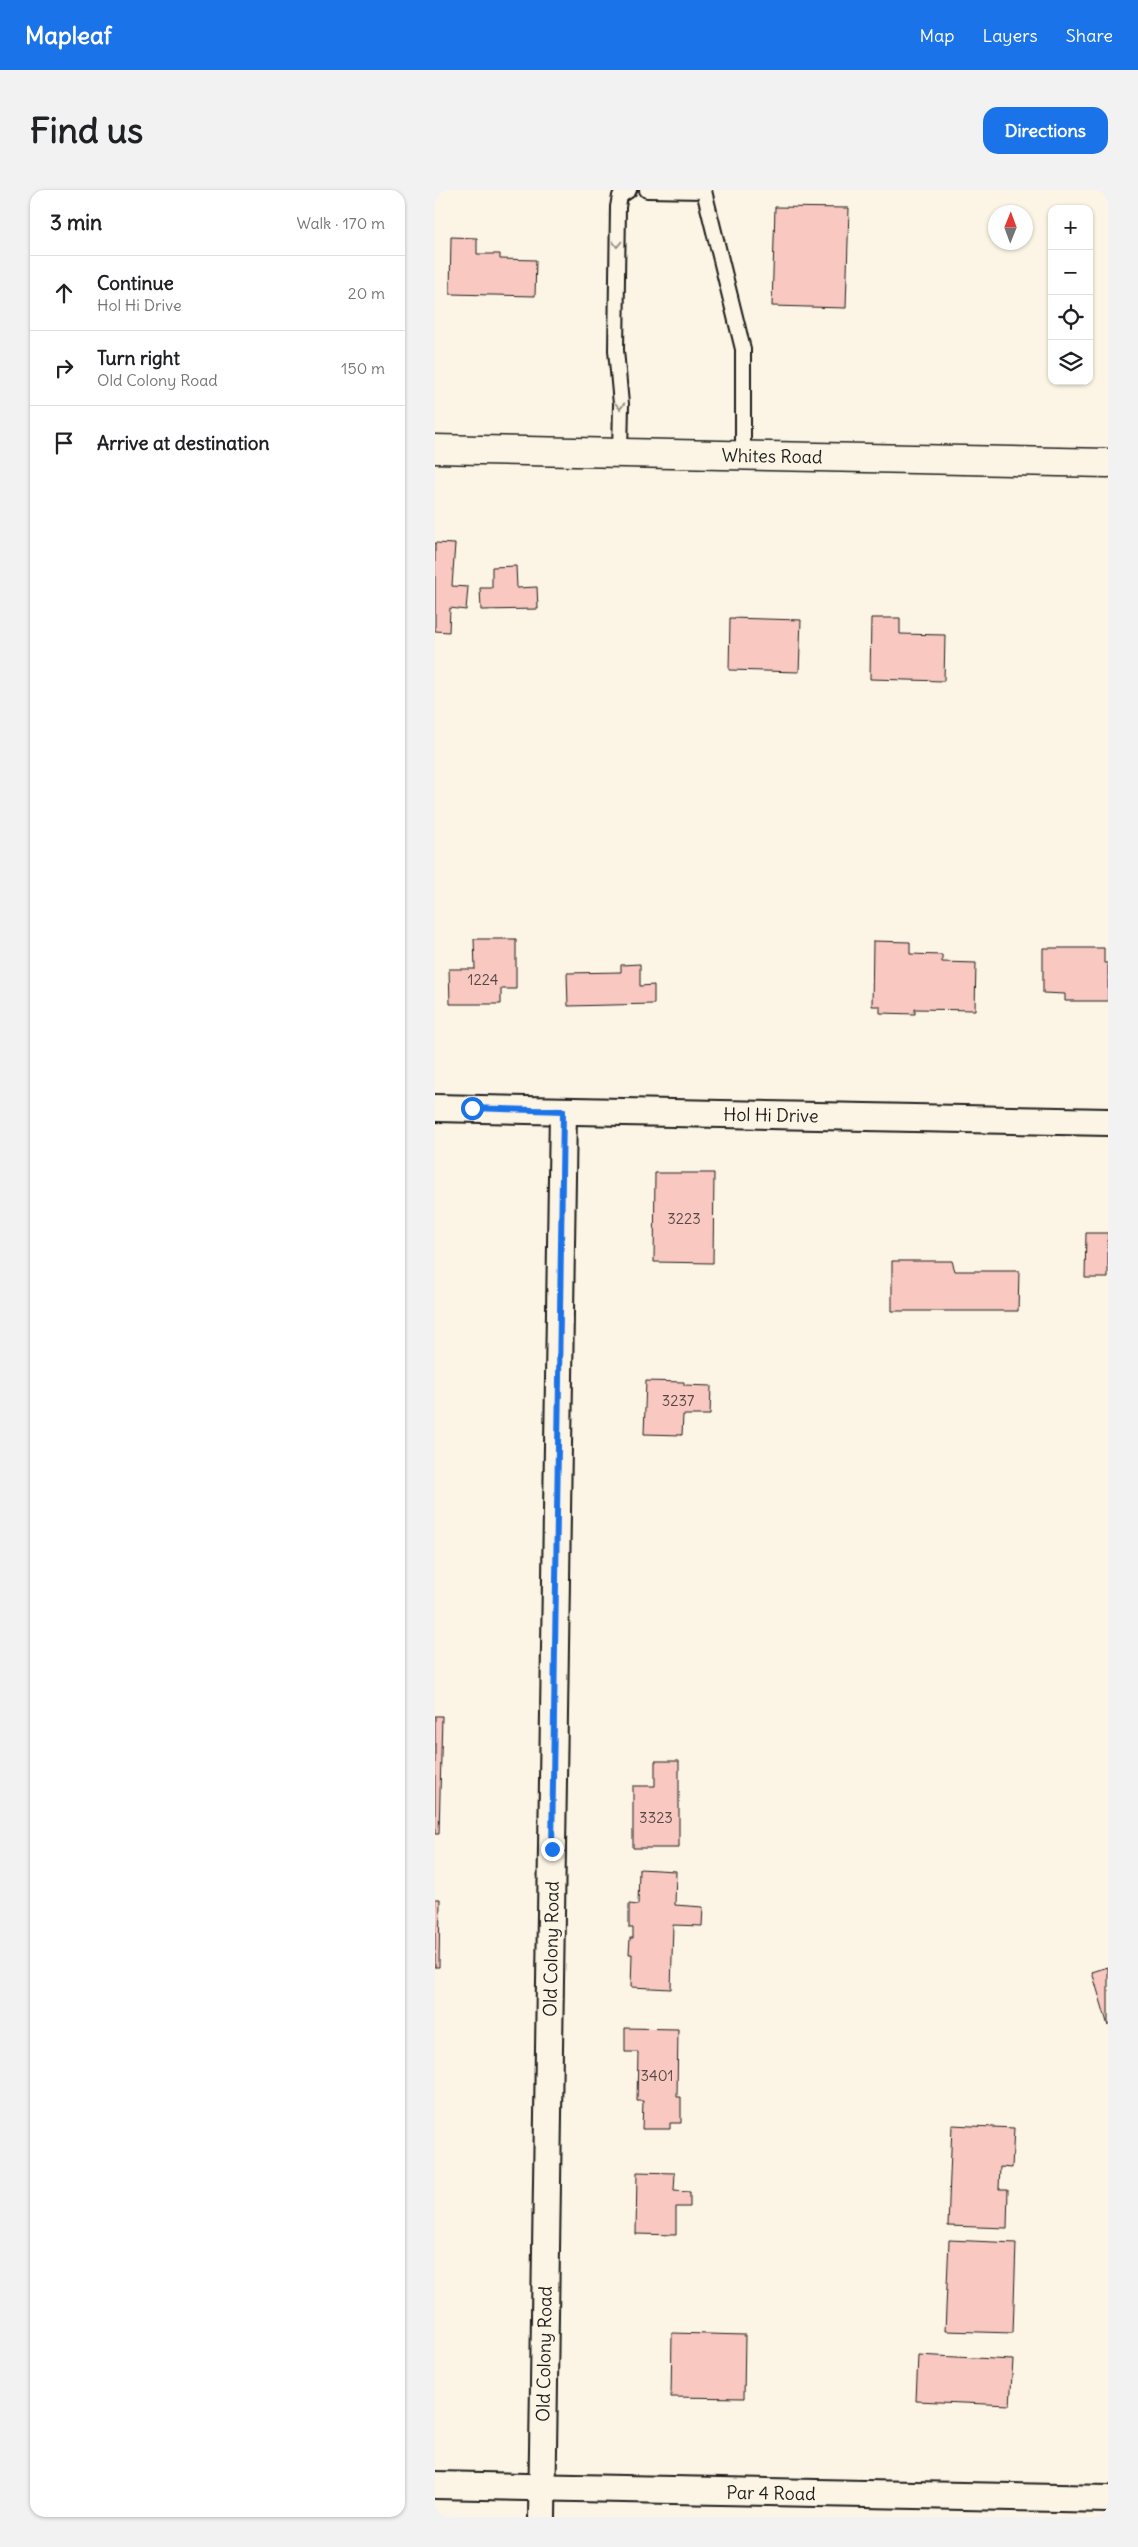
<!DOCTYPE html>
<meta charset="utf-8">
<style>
:root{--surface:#fff;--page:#f2f2f2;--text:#202124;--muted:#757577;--line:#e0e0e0;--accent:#1a73e8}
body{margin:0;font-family:Delius,sans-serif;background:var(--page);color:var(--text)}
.controls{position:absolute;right:15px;top:15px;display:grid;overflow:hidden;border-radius:10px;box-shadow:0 1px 4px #0004}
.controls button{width:45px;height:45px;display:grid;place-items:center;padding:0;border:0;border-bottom:1px solid var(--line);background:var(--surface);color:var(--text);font:25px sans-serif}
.compass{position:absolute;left:553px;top:15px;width:45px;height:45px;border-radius:50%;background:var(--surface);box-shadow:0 1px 4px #0004;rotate:1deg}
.stop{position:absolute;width:15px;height:15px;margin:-11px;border:4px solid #1a73e8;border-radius:50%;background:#fff}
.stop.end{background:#1a73e8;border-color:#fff;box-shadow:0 1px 5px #0008}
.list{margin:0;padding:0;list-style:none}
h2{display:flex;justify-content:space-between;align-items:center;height:65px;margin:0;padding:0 20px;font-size:21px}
h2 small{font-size:16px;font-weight:400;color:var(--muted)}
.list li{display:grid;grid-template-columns:32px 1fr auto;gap:15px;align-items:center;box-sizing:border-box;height:75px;padding:0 20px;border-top:1px solid var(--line)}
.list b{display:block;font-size:19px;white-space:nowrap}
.list p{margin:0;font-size:16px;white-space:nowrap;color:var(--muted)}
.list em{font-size:16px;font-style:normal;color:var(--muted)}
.icon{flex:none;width:28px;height:28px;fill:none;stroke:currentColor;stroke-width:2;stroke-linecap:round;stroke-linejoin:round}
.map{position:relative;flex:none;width:673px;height:2327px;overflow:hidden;border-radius:15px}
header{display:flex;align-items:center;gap:30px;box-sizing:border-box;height:70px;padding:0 25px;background:var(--accent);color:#fff}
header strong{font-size:24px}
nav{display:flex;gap:28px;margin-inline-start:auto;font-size:18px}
.intro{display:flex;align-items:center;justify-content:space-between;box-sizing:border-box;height:120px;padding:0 30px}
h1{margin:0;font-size:35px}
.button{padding:12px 22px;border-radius:15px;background:var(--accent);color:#fff;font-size:18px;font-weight:700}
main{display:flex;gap:30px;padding:0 30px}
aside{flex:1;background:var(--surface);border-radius:15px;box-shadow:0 1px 4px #0004}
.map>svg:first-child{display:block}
.building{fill:#f8c8c1;stroke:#1c1c1c}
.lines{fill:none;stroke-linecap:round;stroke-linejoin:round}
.service-casing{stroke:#1c1c1c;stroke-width:18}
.minor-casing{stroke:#1c1c1c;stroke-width:30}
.tertiary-casing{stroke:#1c1c1c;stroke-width:31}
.service{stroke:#fcf5e5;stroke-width:14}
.minor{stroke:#fcf5e5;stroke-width:26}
.tertiary{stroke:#fcf5e5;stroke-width:28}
.oneway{stroke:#97938b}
.route{stroke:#1a73e8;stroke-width:6}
.labels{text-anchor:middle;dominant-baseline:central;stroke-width:5;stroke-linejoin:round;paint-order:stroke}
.number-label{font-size:15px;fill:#534745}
.street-label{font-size:18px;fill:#1c1c1c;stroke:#fcf5e5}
</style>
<header>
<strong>Mapleaf</strong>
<nav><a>Map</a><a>Layers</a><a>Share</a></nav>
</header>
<div class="intro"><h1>Find us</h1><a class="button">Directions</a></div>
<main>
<aside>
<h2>3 min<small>Walk · 170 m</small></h2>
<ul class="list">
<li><svg class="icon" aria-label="ahead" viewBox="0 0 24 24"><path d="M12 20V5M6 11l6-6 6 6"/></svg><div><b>Continue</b><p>Hol Hi Drive</p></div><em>20 m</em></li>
<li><svg class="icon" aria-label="right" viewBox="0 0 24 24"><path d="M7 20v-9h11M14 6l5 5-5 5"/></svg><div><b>Turn right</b><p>Old Colony Road</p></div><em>150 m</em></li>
<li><svg class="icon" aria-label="arrive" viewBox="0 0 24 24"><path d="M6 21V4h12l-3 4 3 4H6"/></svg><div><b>Arrive at destination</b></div></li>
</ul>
</aside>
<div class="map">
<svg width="673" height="2327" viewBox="0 0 673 2327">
<rect width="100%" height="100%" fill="#fcf5e5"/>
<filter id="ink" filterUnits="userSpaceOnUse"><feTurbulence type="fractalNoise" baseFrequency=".02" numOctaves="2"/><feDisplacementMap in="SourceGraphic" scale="10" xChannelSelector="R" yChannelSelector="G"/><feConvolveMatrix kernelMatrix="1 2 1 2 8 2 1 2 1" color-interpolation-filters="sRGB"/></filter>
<g filter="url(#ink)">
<!-- building -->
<g class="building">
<polygon points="340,17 414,18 411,118 337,116"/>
<polygon points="16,47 42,48 42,64 65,64 65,69 101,70 100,106 15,104"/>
<polygon points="0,353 20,354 17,396 33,397 31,420 15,418 14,442 0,441"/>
<polygon points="81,376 82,398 102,397 103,419 46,420 45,398 57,398 57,377"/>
<polygon points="295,428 366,430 364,482 294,480"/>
<polygon points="436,428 465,428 465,444 510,445 509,491 435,489"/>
<polygon points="39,749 81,749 81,799 66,799 66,814 15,814 14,779 40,779"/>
<polygon points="438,751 475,752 475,764 507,765 507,772 541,773 540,820 480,819 480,824 445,823 445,816 437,816"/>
<polygon points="608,758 669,758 669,773 673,773 673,811 630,811 630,804 608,803"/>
<polygon points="205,774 205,796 219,795 219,814 133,816 132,783 186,782 186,775"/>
<polygon points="220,983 279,983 278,1073 219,1072"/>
<polygon points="651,1043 673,1043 673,1088 650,1088"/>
<polygon points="457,1071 517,1071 520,1081 584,1081 583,1121 457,1121"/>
<polygon points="211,1191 249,1192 249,1195 276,1196 275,1225 248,1225 247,1245 209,1244"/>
<polygon points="0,1526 7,1526 4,1644 0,1644"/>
<polygon points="220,1571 244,1571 244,1658 198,1658 198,1596 220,1596"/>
<polygon points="204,1679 241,1681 240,1715 268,1717 267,1736 238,1735 236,1799 196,1797 197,1764 194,1764 195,1748 198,1748 198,1738 194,1738 194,1714 203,1715"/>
<polygon points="0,1709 5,1709 4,1777 0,1777"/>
<polygon points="673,1777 673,1836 657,1782"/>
<polygon points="190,1838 243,1839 242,1907 246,1907 246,1933 235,1933 235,1939 207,1939 208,1911 202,1911 203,1862 190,1862"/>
<polygon points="517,1935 579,1938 577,1978 565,1977 564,1999 573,1999 572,2038 513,2036"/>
<polygon points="202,1982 240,1983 239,2001 255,2002 255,2017 241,2017 241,2045 201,2044"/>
<polygon points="514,2050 581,2053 578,2143 510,2141"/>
<polygon points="237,2143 310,2145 309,2208 236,2207"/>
<polygon points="483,2165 578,2170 575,2215 481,2211"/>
</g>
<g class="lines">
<!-- service casing -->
<g class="service-casing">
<g id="service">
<polyline points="212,0 269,1 308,159 308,265"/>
<polyline points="185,263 186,214 181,160 183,17 185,6 194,0"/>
</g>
</g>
<!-- minor casing -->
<g class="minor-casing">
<g id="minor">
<polyline points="0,918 673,932"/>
<polyline points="0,2295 673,2309"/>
<polyline points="107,2327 128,921"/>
</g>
</g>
<!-- tertiary casing -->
<g class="tertiary-casing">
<polyline id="tertiary" points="0,259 673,273"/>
</g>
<!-- service -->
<use href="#service" class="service"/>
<!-- minor -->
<use href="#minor" class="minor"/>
<!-- tertiary -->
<use href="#tertiary" class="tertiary"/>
</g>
<!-- one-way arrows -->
<defs><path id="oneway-chevron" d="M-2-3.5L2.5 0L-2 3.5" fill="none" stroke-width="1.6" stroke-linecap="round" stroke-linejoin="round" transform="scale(1.25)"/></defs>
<g class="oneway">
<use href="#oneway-chevron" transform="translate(182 54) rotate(91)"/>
<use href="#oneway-chevron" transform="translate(185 216) rotate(89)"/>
</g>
</g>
<g class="lines" filter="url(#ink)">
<!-- route -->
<polyline class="route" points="37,918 128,921 117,1659"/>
</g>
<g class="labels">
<!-- number labels -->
<g class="number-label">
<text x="48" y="789">1224</text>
<text x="249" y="1028">3223</text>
<text x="243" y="1210">3237</text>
<text x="221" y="1627">3323</text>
<text x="222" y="1885">3401</text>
</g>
<!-- street labels -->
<g class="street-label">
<text transform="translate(337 266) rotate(1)">Whites Road</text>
<text transform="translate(336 925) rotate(1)">Hol Hi Drive</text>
<text transform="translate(116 1759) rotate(-89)">Old Colony Road</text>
<text transform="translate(109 2164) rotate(-89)">Old Colony Road</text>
<text transform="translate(336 2303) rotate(1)">Par 4 Road</text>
</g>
</g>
</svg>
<div class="controls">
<button>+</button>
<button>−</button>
<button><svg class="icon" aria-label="locate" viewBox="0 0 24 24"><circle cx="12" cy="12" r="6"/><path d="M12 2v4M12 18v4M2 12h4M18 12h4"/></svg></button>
<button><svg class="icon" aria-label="layers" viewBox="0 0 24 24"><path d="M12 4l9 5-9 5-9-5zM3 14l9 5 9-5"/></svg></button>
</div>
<svg class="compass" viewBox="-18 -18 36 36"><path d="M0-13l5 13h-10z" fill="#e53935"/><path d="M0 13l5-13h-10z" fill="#757577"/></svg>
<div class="stop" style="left:37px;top:918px"></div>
<div class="stop end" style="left:117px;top:1659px"></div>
</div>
</main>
